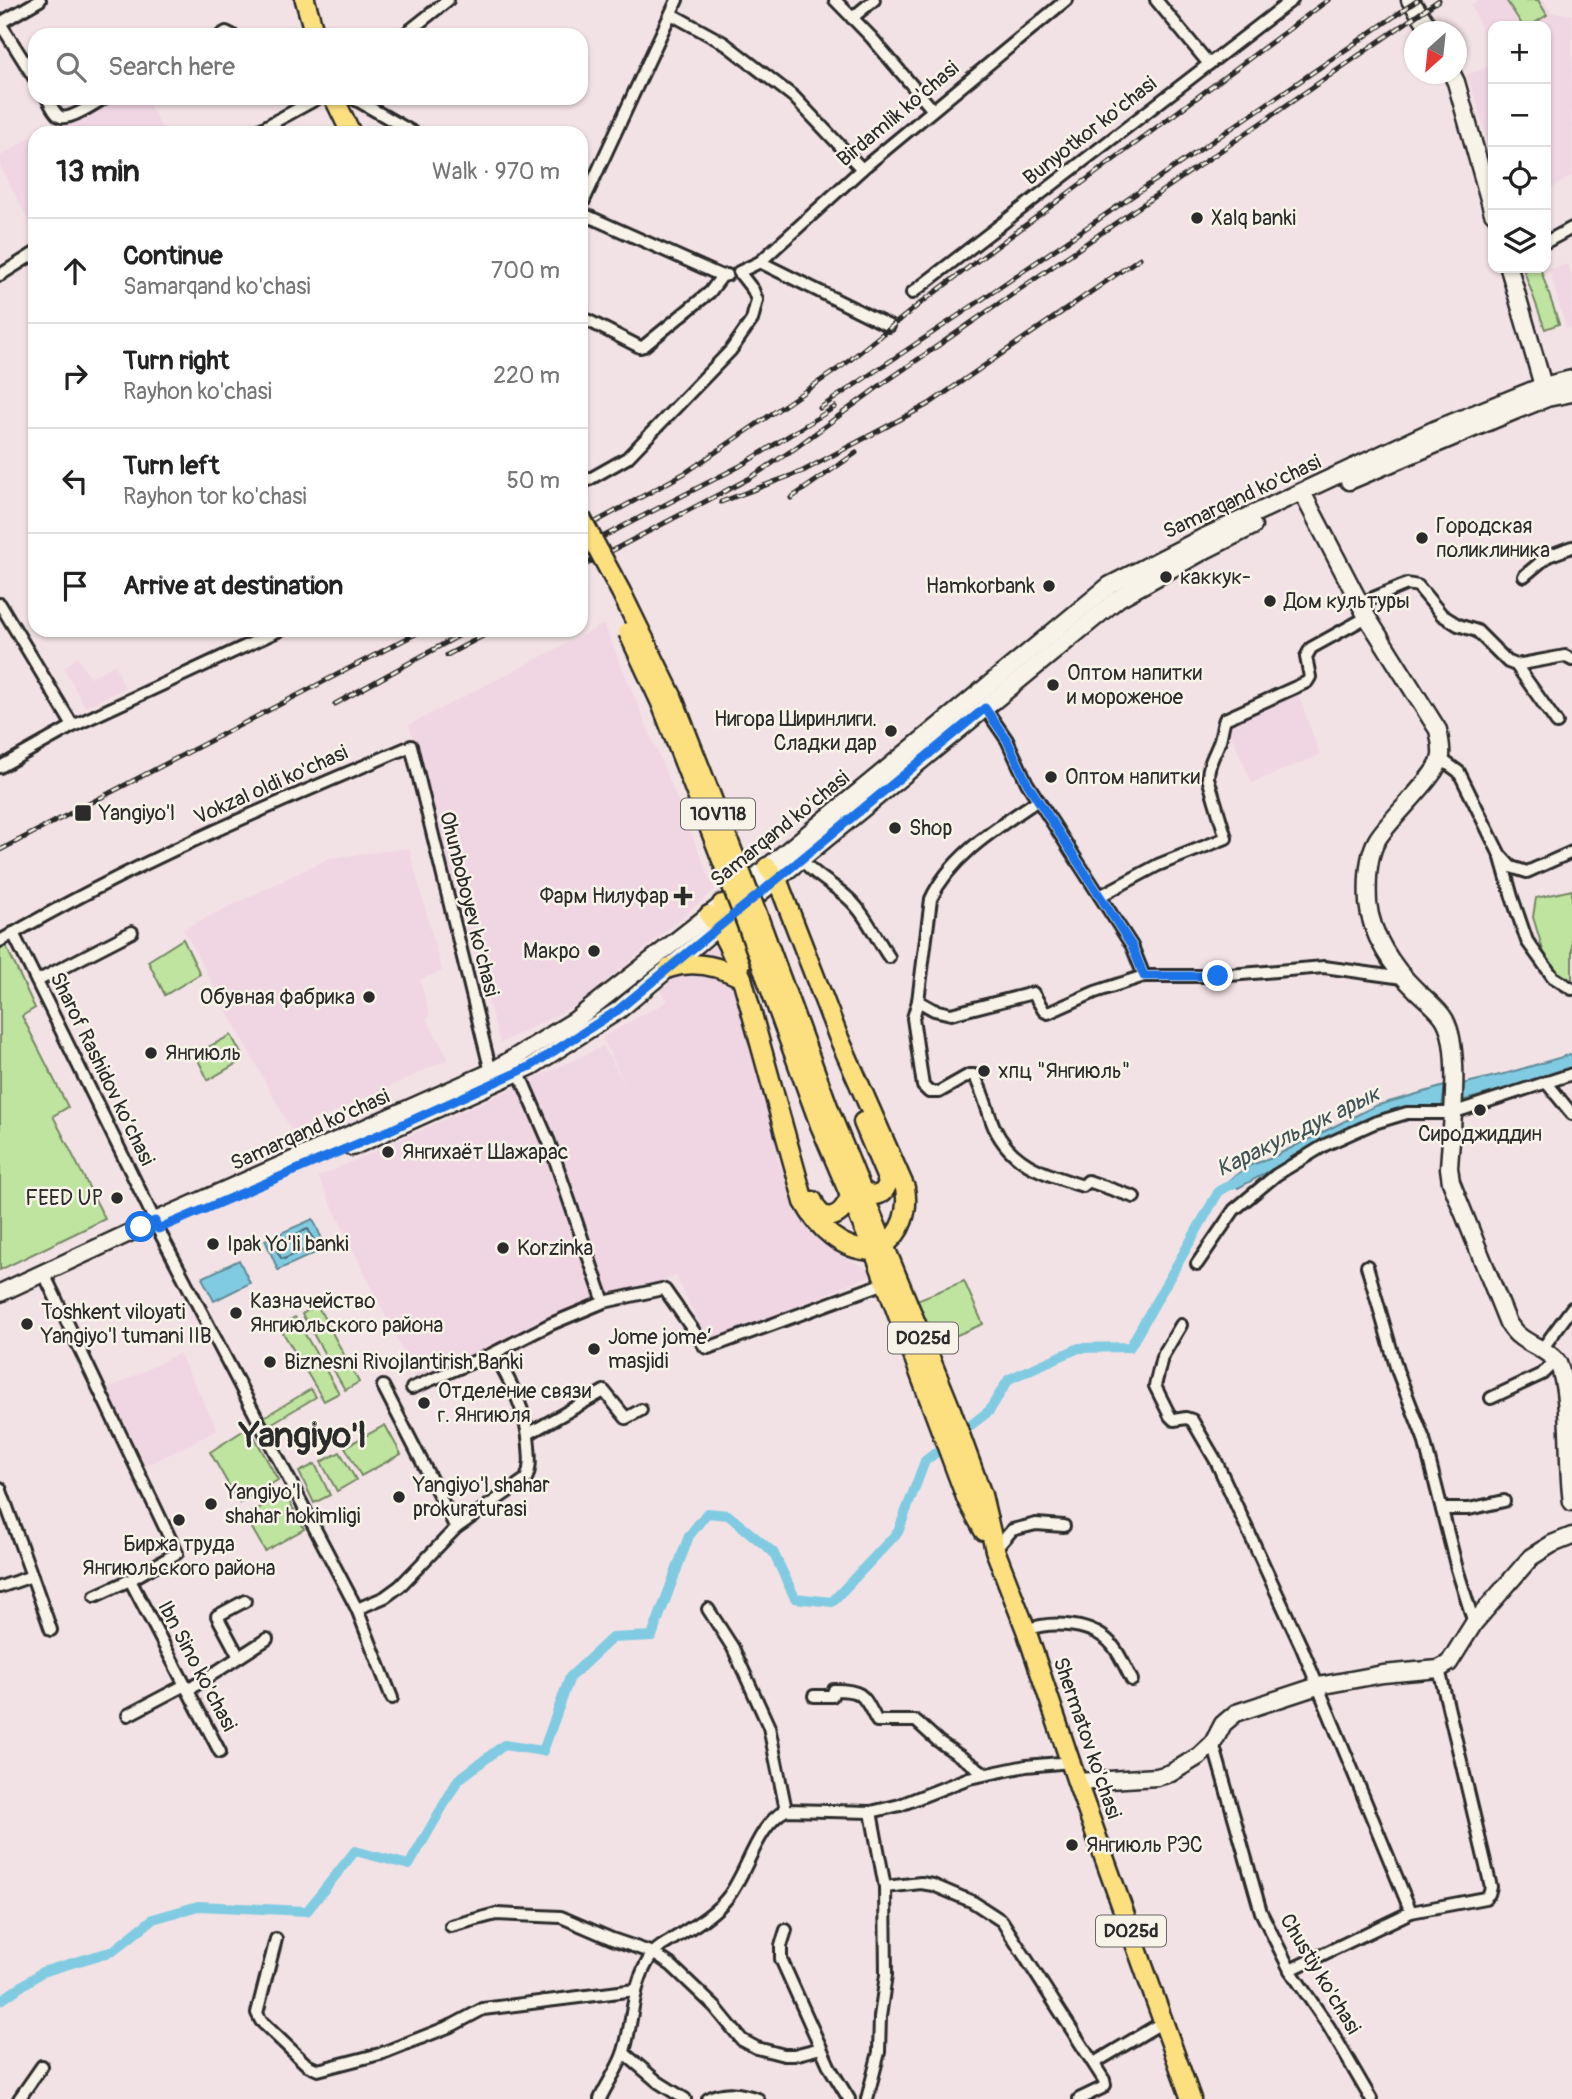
<!DOCTYPE html>
<meta charset="utf-8">
<style>
:root{--surface:#fff;--page:#f2f2f2;--text:#222;--muted:#767676;--line:#e0e0e0}
body{margin:0;font-family:Pangolin,sans-serif;background:var(--page);color:var(--text)}
.controls{position:absolute;right:21px;top:21px;display:grid;overflow:hidden;border-radius:14px;box-shadow:0 2px 5px #0004}
.controls button{width:63px;height:63px;display:grid;place-items:center;padding:0;border:0;border-bottom:2px solid var(--line);background:var(--surface);color:var(--text);font:35px sans-serif}
.compass{position:absolute;left:1404px;top:21px;width:63px;height:63px;border-radius:50%;background:var(--surface);box-shadow:0 2px 5px #0004;rotate:207deg}
.stop{position:absolute;width:21px;height:21px;margin:-16px;border:5px solid #1a73e8;border-radius:50%;background:#fff}
.stop.end{background:#1a73e8;border-color:#fff;box-shadow:0 2px 7px #0008}
.list{margin:0;padding:0;list-style:none}
h2{display:flex;justify-content:space-between;align-items:center;height:91px;margin:0;padding:0 28px;font-size:30px}
h2 small{font-size:23px;font-weight:400;color:var(--muted)}
.list li{display:grid;grid-template-columns:46px 1fr auto;gap:21px;align-items:center;box-sizing:border-box;height:105px;padding:0 28px;border-top:2px solid var(--line)}
.list b{display:block;font-size:26px;white-space:nowrap}
.list p{margin:0;font-size:23px;white-space:nowrap;color:var(--muted)}
.list em{font-size:23px;font-style:normal;color:var(--muted)}
.icon{flex:none;width:38px;height:38px;fill:none;stroke:currentColor;stroke-width:2;stroke-linecap:round;stroke-linejoin:round}
.map{position:relative;flex:none;width:1572px;height:2099px;overflow:hidden}
.search{position:absolute;background:var(--surface);box-shadow:0 2px 5px #0004;left:28px;top:28px;width:560px;height:77px;display:flex;align-items:center;gap:18px;box-sizing:border-box;padding:0 24px;border-radius:21px;color:var(--muted);font-size:26px}
.panel{position:absolute;background:var(--surface);box-shadow:0 2px 5px #0004;left:28px;top:126px;width:560px;height:511px;border-radius:21px}
.map>svg:first-child{display:block}
.built{fill:#f0d6e3}
.green{fill:#bfe49f;stroke:#758865;stroke-width:2}
.water{fill:#81cbe2;stroke:#5f8b99;stroke-width:2}
.lines{fill:none;stroke-linecap:round;stroke-linejoin:round}
.shore{stroke:#4d6b74;stroke-width:2}
.canal{stroke:#81cbe2;stroke-width:10}
.street-casing{stroke:#2b2b2b;stroke-width:16}
.secondary-casing{stroke:#2b2b2b;stroke-width:21}
.primary-casing{stroke:#2b2b2b;stroke-width:23}
.street{stroke:#f7f3e8;stroke-width:10}
.secondary{stroke:#f7f3e8;stroke-width:16}
.primary{stroke:#fce080;stroke-width:18}
.rail-casing{stroke:#2b2b2b;stroke-width:5}
.rail{stroke:#f7f3e8;stroke-width:2.5;stroke-dasharray:8;stroke-linecap:butt}
.primary-bridge-casing{stroke:#2b2b2b;stroke-width:23;stroke-linecap:butt}
.primary-bridge{stroke:#fce080;stroke-width:18}
.route{stroke:#1a73e8;stroke-width:9}
.poi-dot{fill:#2b2b2b;stroke:#f7f3e8;stroke-width:2.5}
.labels{text-anchor:middle;dominant-baseline:central;stroke-width:5;stroke-linejoin:round;paint-order:stroke}
.shield{fill:#f7f3e8;stroke:#686764;stroke-width:2}
.shield-label{font-size:19px;font-weight:bold;fill:#2b2b2b}
.street-label{font-size:21px;fill:#2b2b2b;stroke:#f7f3e8}
.poi-label{font-size:21px;fill:#2b2b2b;stroke:#f7f3e8;text-anchor:start}
.water-label{font-size:23px;font-style:italic;fill:#405359;stroke:#f7f3e8}
.town-label{font-size:35px;font-weight:bold;fill:#2b2b2b;stroke:#f7f3e8}
</style>
<div class="map">
<svg width="1572" height="2099" viewBox="0 0 1572 2099">
<rect width="100%" height="100%" fill="#f3e2e5"/>
<filter id="ink" filterUnits="userSpaceOnUse"><feTurbulence type="fractalNoise" baseFrequency=".0143" numOctaves="2"/><feDisplacementMap in="SourceGraphic" scale="14" xChannelSelector="R" yChannelSelector="G"/><feConvolveMatrix kernelMatrix="1 2 1 2 8 2 1 2 1" color-interpolation-filters="sRGB"/></filter>
<g filter="url(#ink)">
<!-- built -->
<g class="built">
<polygon points="1478,0 1544,0 1551,12 1572,15 1572,176 1546,192 1546,26 1493,26 1493,56 1471,5"/>
<polygon points="1493,65 1493,163 1476,100 1466,75"/>
<polygon points="116,98 145,98 165,133 39,133 46,129 59,126"/>
<polygon points="35,135 35,234 0,166 0,156"/>
<polygon points="1568,264 1572,279 1572,327 1566,329 1549,269"/>
<polygon points="604,624 715,890 579,1004 500,1043 409,725"/>
<polygon points="77,657 90,677 115,665 125,688 85,707 64,668"/>
<polygon points="1297,691 1320,755 1252,783 1226,724"/>
<polygon points="409,848 442,971 420,980 430,1016 427,1019 449,1059 292,1132 183,929 329,858"/>
<polygon points="711,946 718,949 728,971 768,1107 779,1162 799,1218 815,1236 836,1252 876,1273 708,1343 676,1276 474,1356 417,1381 318,1177 518,1086 603,1046 625,1084 602,1037 668,1001 658,987"/>
<polygon points="179,1353 218,1430 146,1466 108,1389"/>
</g>
<!-- green -->
<g class="green">
<polygon points="1506,0 1538,0 1547,15 1530,26 1523,26"/>
<polygon points="1523,268 1540,268 1559,324 1545,329"/>
<polygon points="1572,890 1572,985 1557,976 1546,960 1533,917 1536,898"/>
<polygon points="183,939 200,974 165,995 148,961"/>
<polygon points="6,946 35,1008 22,1016 68,1107 53,1116 105,1219 0,1270 0,950"/>
<polygon points="231,1035 244,1059 208,1080 195,1054"/>
<polygon points="964,1281 983,1324 936,1344 917,1300"/>
<polygon points="317,1305 359,1382 345,1390 302,1314"/>
<polygon points="295,1317 339,1393 324,1401 279,1326"/>
<polygon points="311,1389 316,1397 269,1425 264,1417"/>
<polygon points="385,1425 401,1454 361,1476 345,1447"/>
<polygon points="249,1427 278,1480 239,1503 210,1452"/>
<polygon points="340,1452 356,1480 337,1491 321,1462"/>
<polygon points="315,1464 330,1495 314,1503 299,1472"/>
<polygon points="285,1494 304,1529 265,1551 245,1516"/>
</g>
<!-- water -->
<g class="water">
<polygon points="1572,1054 1572,1071 1461,1101 1462,1084 1508,1073"/>
<path d="M1445,1086L1442,1107C1419,1108 1395,1110 1373,1118C1325,1136 1283,1165 1238,1188L1230,1180L1248,1166L1269,1159L1375,1106Z"/>
<polygon points="313,1219 326,1248 278,1270 265,1240"/>
<polygon points="239,1260 250,1283 214,1301 202,1278"/>
</g>
<g class="lines">
<!-- shore -->
<polygon class="shore" points="308,1229 315,1242 315,1245 284,1259 281,1258 275,1247 276,1243"/>
<!-- canal -->
<polyline class="canal" points="0,2001 42,1972 113,1951 153,1919 198,1906 307,1911 355,1851 409,1865 458,1780 504,1745 543,1751 570,1677 612,1638 652,1636 689,1536 707,1513 728,1515 773,1552 795,1598 832,1602 898,1532 925,1461 989,1411 1009,1379 1079,1348 1130,1347 1219,1191 1245,1177"/>
<!-- street casing -->
<g class="street-casing">
<g id="street">
<polyline points="835,0 871,37 932,109"/>
<polyline points="1156,0 1209,64"/>
<polyline points="671,14 724,43 794,97 862,169"/>
<polyline points="852,18 874,0"/>
<polyline points="221,35 226,32 232,35"/>
<polyline points="404,35 448,0"/>
<polyline points="35,79 0,23 40,0"/>
<path d="M47,98C50,103 55,115 61,117C70,120 96,103 104,98"/>
<polyline points="353,98 414,133"/>
<polyline points="254,133 318,98"/>
<polyline points="581,207 677,0"/>
<polyline points="581,213 722,276 727,275"/>
<polyline points="1546,242 1572,228"/>
<polyline points="760,262 889,326"/>
<polyline points="0,275 35,253"/>
<polyline points="912,293 1292,0"/>
<polyline points="581,317 640,347 644,346 710,292 722,276"/>
<polyline points="581,484 627,458 731,350 752,320 757,300 753,290 739,272 760,262 862,169 1066,0"/>
<polyline points="1524,576 1548,556 1572,547"/>
<polyline points="0,604 73,726"/>
<polyline points="1359,604 1407,584 1418,586 1442,615 1458,625 1477,631 1508,662 1516,665 1565,656 1572,660"/>
<polyline points="1516,665 1557,723"/>
<polyline points="985,708 1007,740 1027,783 1132,946 1144,976"/>
<polyline points="1441,759 1459,772 1500,855 1511,867 1527,872 1572,852"/>
<polyline points="0,767 73,726 280,630"/>
<path d="M1038,800C999,827 952,854 931,899L918,1001L913,1018L923,1086L929,1092H939L969,1075H974C983,1091 987,1110 994,1127C1012,1166 1046,1174 1083,1186L1088,1181L1134,1197"/>
<polyline points="1501,858 1512,897 1527,941 1553,977 1572,989"/>
<path d="M801,859C815,876 833,884 848,898C865,913 876,938 889,957"/>
<path d="M1100,896L1158,865L1226,838L1208,778C1208,764 1214,756 1219,743C1222,735 1222,727 1225,719L1307,682L1310,677L1306,657L1311,648L1367,617"/>
<polyline points="13,933 155,1221"/>
<path d="M0,941C131,864 271,805 411,746L491,1072"/>
<polyline points="37,981 132,932"/>
<polyline points="918,1001 934,1010 951,1014 1033,993 1044,1011 1048,1013 1095,992 1144,976 1218,976 1324,967 1403,978"/>
<polyline points="519,1073 549,1142 604,1302 662,1289 665,1290 705,1347 708,1348 885,1283"/>
<polyline points="1546,1082 1572,1114"/>
<polyline points="158,1229 357,1609 392,1698"/>
<polyline points="1197,1264 1234,1210 1276,1175 1325,1145 1374,1123 1407,1113 1452,1113 1572,1074"/>
<polyline points="1367,1266 1397,1370 1424,1439 1457,1569 1474,1623"/>
<polyline points="46,1278 177,1553 130,1580 220,1752"/>
<polyline points="1181,1325 1162,1357 1155,1386 1170,1416 1174,1420 1186,1418 1192,1420 1216,1461 1302,1648 1411,1912"/>
<polyline points="1542,1349 1572,1308"/>
<polyline points="383,1386 456,1528"/>
<polyline points="412,1388 494,1353"/>
<polyline points="1491,1398 1542,1374 1556,1360"/>
<polyline points="528,1434 604,1391 626,1418 641,1410"/>
<polyline points="0,1488 32,1576"/>
<polyline points="1442,1509 1469,1509 1504,1501"/>
<polyline points="995,1550 1012,1530 1036,1524 1064,1526"/>
<polyline points="0,1587 32,1576 51,1630"/>
<polyline points="95,1596 130,1580"/>
<path d="M357,1609L385,1597L400,1586L456,1528L526,1479C531,1468 530,1458 529,1446C527,1411 511,1383 494,1353L551,1324L604,1302"/>
<polyline points="708,1609 733,1648 769,1727 786,1810"/>
<path d="M1026,1630C1052,1620 1095,1623 1113,1646C1121,1656 1126,1669 1132,1680"/>
<polyline points="239,1657 217,1616 245,1601"/>
<polyline points="188,1690 267,1639"/>
<path d="M814,1696H832L834,1690C865,1690 863,1696 877,1721H916L938,1741L986,1774"/>
<polyline points="128,1715 185,1685"/>
<polyline points="1213,1743 1261,1912 1290,1970 1329,2027 1371,2099"/>
<polyline points="885,1887 921,1883 933,1885 973,1902 1002,1921 1104,2080 1105,2085 1102,2088 1079,2099"/>
<polyline points="451,1926 496,1914 561,1917 612,1939 653,1953 671,1965 715,2007 742,2040 757,2048 784,2055 794,2055 821,2048"/>
<polyline points="786,1930 781,1946 781,1959 830,2068 849,2099"/>
<polyline points="276,1939 257,2013 261,2021 307,2065 318,2070 380,2054 453,2025 483,2009 635,1990"/>
<polyline points="1290,1970 1411,1912 1485,1898 1489,1894 1491,1887 1439,1669"/>
<polyline points="624,2053 658,2082 685,2099"/>
<polyline points="1094,2063 1163,2022"/>
<polyline points="19,2099 42,2066"/>
<path d="M600,2099C607,2083 619,2068 624,2051C634,2019 631,1984 652,1955C656,1948 666,1944 673,1939C692,1927 714,1915 728,1897C748,1871 757,1825 786,1810L871,1812L900,1805L969,1778L1026,1766L1071,1762"/>
<path d="M708,2099C725,2090 740,2093 758,2099"/>
<polyline points="867,2099 879,2052 880,2017 886,1975 885,1887 871,1812"/>
</g>
</g>
<!-- secondary casing -->
<g class="secondary-casing">
<g id="secondary">
<polyline points="1410,0 1432,32"/>
<polyline points="1452,74 1456,82 1493,213"/>
<polyline points="1509,268 1546,396"/>
<polyline points="1349,481 1512,412 1547,398 1572,393"/>
<path d="M1306,500L1367,617L1438,730C1440,739 1442,747 1441,756C1439,775 1389,819 1377,840C1367,857 1367,883 1368,903C1371,935 1393,968 1416,990C1425,999 1439,1009 1445,1020C1462,1051 1451,1131 1449,1168L1451,1182L1508,1323C1511,1327 1514,1332 1518,1335C1530,1346 1548,1349 1558,1363C1572,1396 1566,1462 1572,1502"/>
<polyline points="736,893 1110,585 1200,539 1434,430 1543,386 1572,379"/>
<polyline points="743,907 1119,598 1207,549 1253,526"/>
<polyline points="352,1147 532,1066 619,1010 725,921"/>
<polyline points="0,1293 155,1221 491,1072 574,1021 719,907"/>
<polyline points="1077,1782 1157,1777 1171,1773 1199,1756 1213,1743 1223,1724 1236,1713 1318,1686 1383,1674 1439,1669 1449,1663 1474,1623 1531,1557 1552,1544 1572,1536"/>
</g>
</g>
<!-- primary casing -->
<g class="primary-casing">
<g id="primary">
<polyline points="305,0 315,35"/>
<polyline points="334,98 351,133"/>
<path d="M767,867L777,879L838,1036L905,1188C909,1211 902,1233 883,1246"/>
<polyline points="722,904 731,917 744,959"/>
<path d="M709,915C724,934 733,955 742,978L804,1202C818,1228 841,1250 873,1251"/>
<path d="M669,968C693,960 719,966 742,978"/>
<polyline points="833,1120 950,1407 982,1495 995,1550 1026,1630 1077,1782 1191,2099"/>
<polyline points="820,1125 877,1259 967,1500 984,1531"/>
<path d="M862,1190C874,1199 885,1196 888,1181L863,1122"/>
<path d="M813,1201C822,1226 843,1218 850,1196"/>
</g>
</g>
<!-- street -->
<use href="#street" class="street"/>
<!-- secondary -->
<use href="#secondary" class="secondary"/>
<!-- primary -->
<use href="#primary" class="primary"/>
<!-- rail casing -->
<g class="rail-casing">
<g id="rail">
<polyline points="820,408 965,311 1418,0"/>
<polyline points="791,498 856,453"/>
<polyline points="721,502 803,471 929,404 1140,258"/>
<polyline points="581,530 685,473 845,364 922,302 1328,0"/>
<polyline points="581,548 740,466 835,407"/>
<polyline points="581,567 750,478 794,449 878,387 1439,0"/>
<polyline points="447,655 494,630"/>
<polyline points="335,704 469,630"/>
<polyline points="0,850 423,630"/>
</g>
</g>
<!-- rail -->
<use href="#rail" class="rail"/>
<!-- primary-bridge casing -->
<g class="primary-bridge-casing">
<g id="primary-bridge">
<polyline points="581,518 621,592 672,696 757,914 833,1120"/>
<polyline points="628,632 661,703 746,922 820,1125"/>
</g>
</g>
<!-- primary-bridge -->
<use href="#primary-bridge" class="primary-bridge"/>
</g>
</g>
<g class="lines" filter="url(#ink)">
<!-- route -->
<polyline class="route" points="141,1227 155,1221 158,1229 390,1130 531,1066 618,1010 985,708 1007,740 1027,783 1132,946 1144,976 1218,976"/>
</g>
<!-- markers -->
<g class="poi-dot">
<circle cx="1197" cy="218" r="7"/>
<circle cx="1422" cy="538" r="7"/>
<circle cx="1166" cy="577" r="7"/>
<circle cx="1049" cy="586" r="7"/>
<circle cx="1270" cy="601" r="7"/>
<circle cx="1053" cy="685" r="7"/>
<circle cx="891" cy="731" r="7"/>
<circle cx="1051" cy="777" r="7"/>
<rect x="74" y="804" width="18" height="18" rx="3.5"/>
<circle cx="895" cy="828" r="7"/>
<path d="M679.5 885.5h7v7h7v7h-7v7h-7v-7h-7v-7h7z"/>
<circle cx="594" cy="951" r="7"/>
<circle cx="369" cy="997" r="7"/>
<circle cx="151" cy="1053" r="7"/>
<circle cx="984" cy="1071" r="7"/>
<circle cx="1480" cy="1110" r="7"/>
<circle cx="388" cy="1152" r="7"/>
<circle cx="117" cy="1198" r="7"/>
<circle cx="213" cy="1244" r="7"/>
<circle cx="503" cy="1248" r="7"/>
<circle cx="236" cy="1313" r="7"/>
<circle cx="27" cy="1324" r="7"/>
<circle cx="594" cy="1349" r="7"/>
<circle cx="270" cy="1362" r="7"/>
<circle cx="424" cy="1403" r="7"/>
<circle cx="399" cy="1497" r="7"/>
<circle cx="211" cy="1504" r="7"/>
<circle cx="179" cy="1520" r="7"/>
<circle cx="1072" cy="1845" r="7"/>
</g>
<g class="labels">
<!-- shield labels -->
<g class="shield">
<rect x="681" y="798.5" width="74" height="31" rx="5"/>
<rect x="888" y="1322.5" width="70" height="31" rx="5"/>
<rect x="1096" y="1915.5" width="70" height="31" rx="5"/>
</g>
<g class="shield-label">
<text x="718" y="814">10V118</text>
<text x="923" y="1338">D025d</text>
<text x="1131" y="1931">D025d</text>
</g>
<!-- street labels -->
<g class="street-label">
<text transform="translate(898 114) rotate(-40)">Birdamlik ko'chasi</text>
<text transform="translate(1090 131) rotate(-38)">Bunyotkor ko'chasi</text>
<text transform="translate(1242 497) rotate(-25)">Samarqand ko'chasi</text>
<text transform="translate(271 785) rotate(-24)">Vokzal oldi ko'chasi</text>
<text transform="translate(780 829) rotate(-39)">Samarqand ko'chasi</text>
<text transform="translate(469 904) rotate(76)">Ohunboboyev ko'chasi</text>
<text transform="translate(102 1069) rotate(64)">Sharof Rashidov ko’chasi</text>
<text transform="translate(310 1130) rotate(-24)">Samarqand ko'chasi</text>
<text transform="translate(197 1666) rotate(62)">Ibn Sino ko'chasi</text>
<text transform="translate(1087 1738) rotate(71)">Shermatov ko'chasi</text>
<text transform="translate(1320 1974) rotate(59)">Chustiy ko'chasi</text>
</g>
<!-- poi labels -->
<g class="poi-label">
<text x="1211" y="218">Xalq banki</text>
<text x="1436" y="526">Городская<tspan x="1436" dy="24">поликлиника</tspan></text>
<text x="1180" y="577">каккук-</text>
<text x="1035" y="586" text-anchor="end">Hamkorbank</text>
<text x="1284" y="601">Дом культуры</text>
<text x="1067" y="673">Оптом напитки<tspan x="1067" dy="24">и мороженое</tspan></text>
<text x="877" y="719" text-anchor="end">Нигора Ширинлиги.<tspan x="877" dy="24">Сладки дар</tspan></text>
<text x="1065" y="777">Оптом напитки</text>
<text x="99" y="813">Yangiyo'l</text>
<text x="909" y="828">Shop</text>
<text x="669" y="896" text-anchor="end">Фарм Нилуфар</text>
<text x="580" y="951" text-anchor="end">Макро</text>
<text x="355" y="997" text-anchor="end">Обувная фабрика</text>
<text x="165" y="1053">Янгиюль</text>
<text x="998" y="1071">хпц "Янгиюль"</text>
<text x="1480" y="1134" text-anchor="middle">Сироджиддин</text>
<text x="402" y="1152">Янгихаёт Шажарас</text>
<text x="103" y="1198" text-anchor="end">FEED UP</text>
<text x="227" y="1244">Ipak Yo'li banki</text>
<text x="517" y="1248">Korzinka</text>
<text x="250" y="1301">Казначейство<tspan x="250" dy="24">Янгиюльского района</tspan></text>
<text x="41" y="1312">Toshkent viloyati<tspan x="41" dy="24">Yangiyo'l tumani IIB</tspan></text>
<text x="608" y="1337">Jome jome’<tspan x="608" dy="24">masjidi</tspan></text>
<text x="284" y="1362">Biznesni Rivojlantirish Banki</text>
<text x="438" y="1391">Отделение связи<tspan x="438" dy="24">г. Янгиюля</tspan></text>
<text x="413" y="1485">Yangiyo'l shahar<tspan x="413" dy="24">prokuraturasi</tspan></text>
<text x="225" y="1492">Yangiyo'l<tspan x="225" dy="24">shahar hokimligi</tspan></text>
<text x="179" y="1544" text-anchor="middle">Биржа труда<tspan x="179" dy="24">Янгиюльского района</tspan></text>
<text x="1086" y="1845">Янгиюль РЭС</text>
</g>
<!-- water labels -->
<g class="water-label">
<text transform="translate(1298 1131) rotate(-26)">Каракульдук арык</text>
</g>
<!-- town labels -->
<g class="town-label">
<text x="303" y="1436">Yangiyo'l</text>
</g>
</g>
</svg>
<div class="controls">
<button>+</button>
<button>−</button>
<button><svg class="icon" aria-label="locate" viewBox="0 0 24 24"><circle cx="12" cy="12" r="6"/><path d="M12 2v4M12 18v4M2 12h4M18 12h4"/></svg></button>
<button><svg class="icon" aria-label="layers" viewBox="0 0 24 24"><path d="M12 4l9 5-9 5-9-5zM3 14l9 5 9-5"/></svg></button>
</div>
<svg class="compass" viewBox="-18 -18 36 36"><path d="M0-13l5 13h-10z" fill="#e53935"/><path d="M0 13l5-13h-10z" fill="#767676"/></svg>
<div class="stop" style="left:141px;top:1227px"></div>
<div class="stop end" style="left:1218px;top:976px"></div>
<div class="search"><svg class="icon" aria-label="search" viewBox="0 0 24 24"><circle cx="10" cy="10" r="6"/><path d="M15 15l6 6"/></svg>Search here</div>
<section class="panel">
<h2>13 min<small>Walk · 970 m</small></h2>
<ul class="list">
<li><svg class="icon" aria-label="ahead" viewBox="0 0 24 24"><path d="M12 20V5M6 11l6-6 6 6"/></svg><div><b>Continue</b><p>Samarqand ko'chasi</p></div><em>700 m</em></li>
<li><svg class="icon" aria-label="right" viewBox="0 0 24 24"><path d="M7 20v-9h11M14 6l5 5-5 5"/></svg><div><b>Turn right</b><p>Rayhon ko'chasi</p></div><em>220 m</em></li>
<li><svg class="icon" aria-label="left" viewBox="0 0 24 24"><path d="M17 20v-9H6M10 6l-5 5 5 5"/></svg><div><b>Turn left</b><p>Rayhon tor ko'chasi</p></div><em>50 m</em></li>
<li><svg class="icon" aria-label="arrive" viewBox="0 0 24 24"><path d="M6 21V4h12l-3 4 3 4H6"/></svg><div><b>Arrive at destination</b></div></li>
</ul>
</section>
</div>
